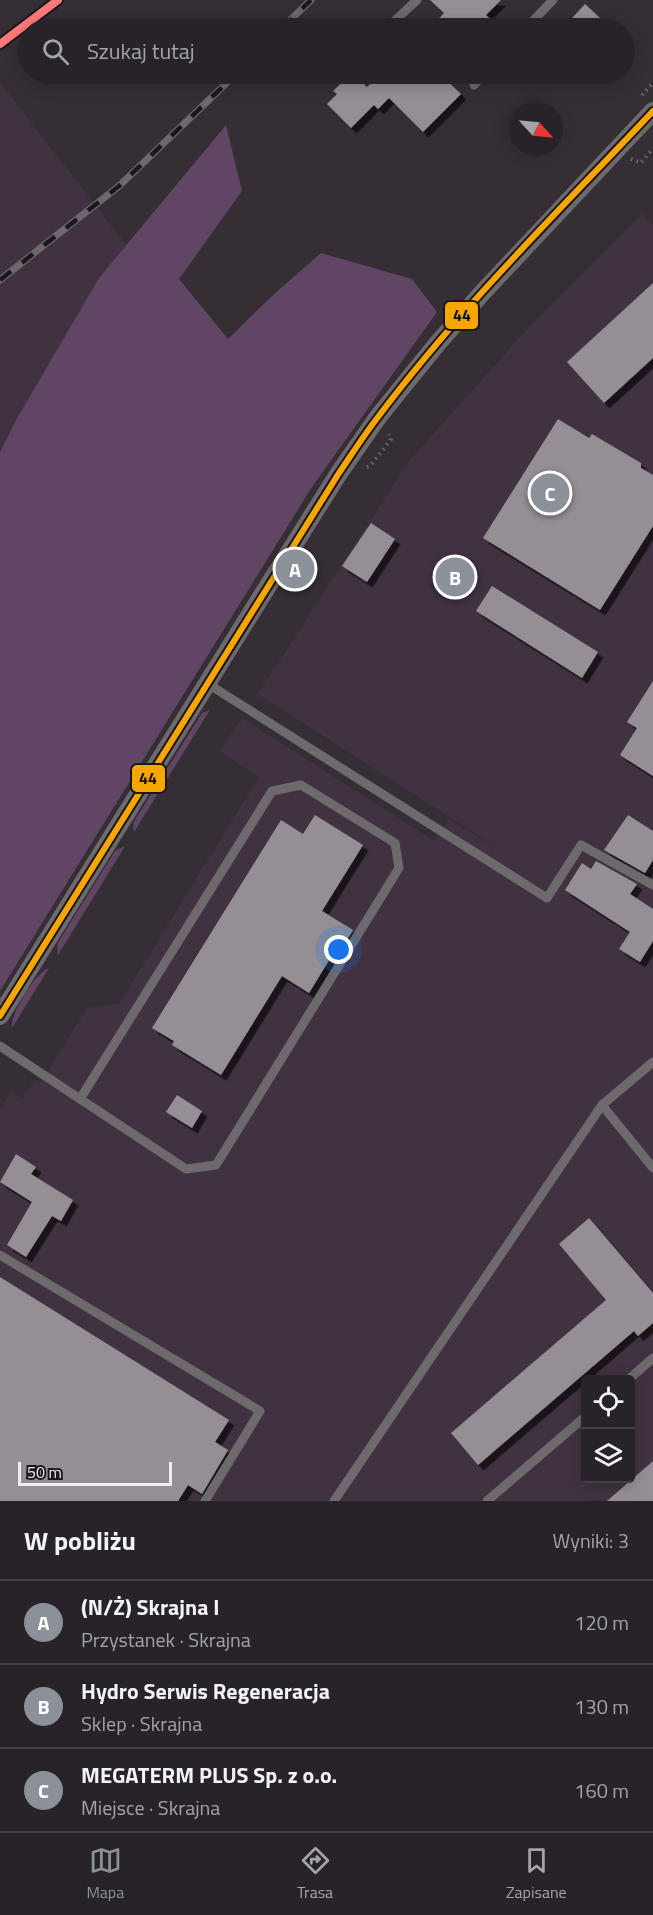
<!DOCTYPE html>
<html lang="pl">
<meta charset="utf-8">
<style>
:root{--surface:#282328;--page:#302b30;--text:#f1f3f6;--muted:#a5a4a8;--line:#444045;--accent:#8c9099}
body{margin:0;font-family:"Titillium Web",sans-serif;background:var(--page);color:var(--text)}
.controls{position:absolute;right:18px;bottom:18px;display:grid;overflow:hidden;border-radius:6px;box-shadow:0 3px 15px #0003}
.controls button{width:54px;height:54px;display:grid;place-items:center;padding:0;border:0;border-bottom:2px solid var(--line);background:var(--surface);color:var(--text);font:30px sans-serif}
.compass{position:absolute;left:509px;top:102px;width:54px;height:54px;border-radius:50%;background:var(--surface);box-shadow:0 3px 15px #0003;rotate:117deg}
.scale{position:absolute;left:18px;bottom:15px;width:154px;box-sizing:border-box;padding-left:6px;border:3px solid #f2ebf3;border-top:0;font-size:16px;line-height:21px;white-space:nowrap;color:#f2ebf3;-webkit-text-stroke:4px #1b171c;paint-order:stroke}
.you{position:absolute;left:339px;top:950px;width:21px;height:21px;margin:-15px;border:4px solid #fff;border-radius:50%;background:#1a73e8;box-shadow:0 0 0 9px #1a73e833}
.badge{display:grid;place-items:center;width:39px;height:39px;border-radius:50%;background:var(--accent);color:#fff;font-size:20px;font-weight:700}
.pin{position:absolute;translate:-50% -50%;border:3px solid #fff;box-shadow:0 2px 6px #0006}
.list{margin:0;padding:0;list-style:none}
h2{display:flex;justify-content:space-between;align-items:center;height:78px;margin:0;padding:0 24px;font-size:26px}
h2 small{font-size:20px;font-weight:400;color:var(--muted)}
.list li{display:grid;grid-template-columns:39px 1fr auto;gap:18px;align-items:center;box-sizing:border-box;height:84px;padding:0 24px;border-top:2px solid var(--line)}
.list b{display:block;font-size:22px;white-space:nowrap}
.list p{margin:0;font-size:20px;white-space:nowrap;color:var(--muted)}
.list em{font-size:20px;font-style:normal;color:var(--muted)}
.icon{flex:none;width:33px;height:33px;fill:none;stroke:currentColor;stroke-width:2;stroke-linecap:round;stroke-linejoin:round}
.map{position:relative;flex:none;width:653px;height:1501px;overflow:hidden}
.search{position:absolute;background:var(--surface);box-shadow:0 3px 15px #0003;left:18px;right:18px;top:18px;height:66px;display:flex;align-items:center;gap:15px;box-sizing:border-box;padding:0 21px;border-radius:33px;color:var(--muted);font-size:22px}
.sheet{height:330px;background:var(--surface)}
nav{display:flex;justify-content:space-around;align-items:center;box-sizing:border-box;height:84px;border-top:2px solid var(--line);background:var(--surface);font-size:16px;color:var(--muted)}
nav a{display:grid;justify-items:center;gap:3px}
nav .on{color:var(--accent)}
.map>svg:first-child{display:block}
.built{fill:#413242;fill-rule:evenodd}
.green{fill:#614564}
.building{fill:#958f95;filter:url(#shadow)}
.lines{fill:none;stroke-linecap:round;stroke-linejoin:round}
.path{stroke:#6f6a6f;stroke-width:4;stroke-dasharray:1.5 4.5;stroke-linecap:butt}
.service{stroke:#6d696d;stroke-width:9}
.minor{stroke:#6d696d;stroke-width:18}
.rail-casing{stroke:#6c686c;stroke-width:7}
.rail{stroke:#1b171c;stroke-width:4.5;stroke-dasharray:14;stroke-linecap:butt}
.bus-1-casing{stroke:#1b171c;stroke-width:10}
.bus-1{stroke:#f7a600;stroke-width:6}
.rail-1-casing{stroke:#1b171c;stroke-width:12}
.rail-1{stroke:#fe7a7a;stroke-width:8}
.line-badge{stroke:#1b171c;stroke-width:2}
.pale-badge-label{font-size:16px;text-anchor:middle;font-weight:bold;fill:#111}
</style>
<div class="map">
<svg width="653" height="1501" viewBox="0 0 653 1501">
<defs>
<filter id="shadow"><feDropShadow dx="5.5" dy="5.5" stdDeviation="0" flood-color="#0009"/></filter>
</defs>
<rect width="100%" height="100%" fill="#352f35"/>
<!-- built -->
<g class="built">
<polygon points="0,83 126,245 99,278 16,420 0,452"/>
<path d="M642,214L653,227V1501H0V1110L11,1092L23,1099L34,1081L40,1084L87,1008L119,1004L259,777L220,751L242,718L434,841L449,819L516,860L258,694L408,462L531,325ZM586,1380H630V1478H586Z"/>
</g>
<!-- green -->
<g class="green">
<polygon points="226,125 242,191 179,279 228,339 273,295 321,253 412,279 437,312 312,487 0,991 0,452 16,420 99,278"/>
<polygon points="210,710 134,832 133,823 202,713"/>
<polygon points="125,846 58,955 57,944 115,851"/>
<path d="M49,968L12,1028C10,1013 35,973 49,968Z"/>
</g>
<!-- building -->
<g class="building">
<polygon points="430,0 501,0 486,15 500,28 430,28 444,13"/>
<polygon points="585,4 611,28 563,28"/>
<polygon points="351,74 353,74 367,87 381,74 440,74 461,94 423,132 389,98 378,109 374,105 351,128 327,104 337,94 333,91"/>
<polygon points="653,283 653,358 604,403 567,362"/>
<polygon points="558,419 589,438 592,434 641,463 641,468 653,475 653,526 600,610 483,538"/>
<polygon points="371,523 395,539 367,582 342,566"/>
<polygon points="492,586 598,652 582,678 476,611"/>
<polygon points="653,681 653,776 620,755 637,728 627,722"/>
<polygon points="315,815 363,845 322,911 353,930 343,946 339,944 309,993 282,976 221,1075 172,1045 174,1041 152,1028 281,820 303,834"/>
<polygon points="628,815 653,831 653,860 645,873 604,850"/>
<polygon points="596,861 637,884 630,894 653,909 653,941 640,962 619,949 630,932 565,890 582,863 591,869"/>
<polygon points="177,1095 202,1111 192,1128 166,1112"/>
<polygon points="16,1154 36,1167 31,1174 73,1200 61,1221 52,1216 26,1257 7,1245 32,1202 0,1182"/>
<polygon points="589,1218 653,1293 653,1323 638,1336 634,1331 478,1465 451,1433 606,1300 559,1244"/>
<polygon points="0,1277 229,1420 215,1442 228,1450 202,1494 188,1485 178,1501 0,1501"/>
<polygon points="653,1461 653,1501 607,1501"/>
</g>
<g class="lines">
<!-- path -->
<g class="path">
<polyline points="642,95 653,83"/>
<polyline points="631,159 641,163 653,148"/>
<polyline points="367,467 370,466 391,439 389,434"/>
</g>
<!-- service -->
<g class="service">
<polyline points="387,28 417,0"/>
<polyline points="526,28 553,0"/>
<polyline points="474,85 484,74"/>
<polyline points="208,684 547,898 581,845 653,885"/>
<polyline points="0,1046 186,1169 216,1165 399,868 395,843 301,785 272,791 80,1099"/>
<polyline points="602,1105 653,1168"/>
<polyline points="0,1255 260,1411 205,1501"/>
<polyline points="628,1380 653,1358"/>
<polyline points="334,1501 602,1105 653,1062"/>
<polyline points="487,1501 586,1416"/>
</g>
<!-- minor -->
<polyline class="minor" points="0,1016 266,589 339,473 378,417 437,344 482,293 653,111"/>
<!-- rail casing -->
<g class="rail-casing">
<g id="rail">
<polyline points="282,28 311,0"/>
<polyline points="0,280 119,186 236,74"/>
</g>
</g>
<!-- rail -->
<use href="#rail" class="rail"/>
<!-- bus-1 casing -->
<g class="bus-1-casing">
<path id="bus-1" d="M0,1016L339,473C352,454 364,435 378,417C461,307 559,211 653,111"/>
</g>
<!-- bus-1 -->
<use href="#bus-1" class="bus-1"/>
<!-- rail-1 casing -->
<g class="rail-1-casing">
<polyline id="rail-1" points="0,44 58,0"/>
</g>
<!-- rail-1 -->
<use href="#rail-1" class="rail-1"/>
</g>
<g class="line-badge">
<rect x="444" y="301" width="35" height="29" rx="6" fill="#f7a600"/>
<rect x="131" y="764" width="35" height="29" rx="6" fill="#f7a600"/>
</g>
<g class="pale-badge-label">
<text x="462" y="321">44</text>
<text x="148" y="784">44</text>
</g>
</svg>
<div class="controls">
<button><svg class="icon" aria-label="locate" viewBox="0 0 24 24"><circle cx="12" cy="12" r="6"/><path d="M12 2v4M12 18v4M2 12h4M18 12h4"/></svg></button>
<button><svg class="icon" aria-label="layers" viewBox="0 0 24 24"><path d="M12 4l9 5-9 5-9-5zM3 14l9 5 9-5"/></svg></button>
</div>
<svg class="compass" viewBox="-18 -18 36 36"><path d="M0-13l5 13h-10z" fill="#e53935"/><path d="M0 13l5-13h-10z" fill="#a5a4a8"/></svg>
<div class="scale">50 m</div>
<div class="you"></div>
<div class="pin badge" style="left:295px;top:569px">A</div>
<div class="pin badge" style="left:455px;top:577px">B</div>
<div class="pin badge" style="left:550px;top:493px">C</div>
<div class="search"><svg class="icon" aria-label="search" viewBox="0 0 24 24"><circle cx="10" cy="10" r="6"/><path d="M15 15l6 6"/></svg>Szukaj tutaj</div>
</div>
<section class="sheet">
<h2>W pobliżu<small>Wyniki: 3</small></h2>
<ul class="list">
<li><span class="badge">A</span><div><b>(N/Ż) Skrajna I</b><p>Przystanek · Skrajna</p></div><em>120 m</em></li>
<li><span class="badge">B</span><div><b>Hydro Serwis Regeneracja</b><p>Sklep · Skrajna</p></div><em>130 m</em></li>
<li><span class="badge">C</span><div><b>MEGATERM PLUS Sp. z o.o.</b><p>Miejsce · Skrajna</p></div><em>160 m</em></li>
</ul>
</section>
<nav>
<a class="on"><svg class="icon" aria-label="map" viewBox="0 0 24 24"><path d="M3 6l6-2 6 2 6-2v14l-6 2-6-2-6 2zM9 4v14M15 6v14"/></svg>Mapa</a>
<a><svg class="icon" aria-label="directions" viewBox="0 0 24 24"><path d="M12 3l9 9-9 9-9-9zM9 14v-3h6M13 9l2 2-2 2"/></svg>Trasa</a>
<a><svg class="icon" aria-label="saved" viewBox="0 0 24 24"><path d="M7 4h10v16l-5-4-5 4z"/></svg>Zapisane</a>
</nav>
